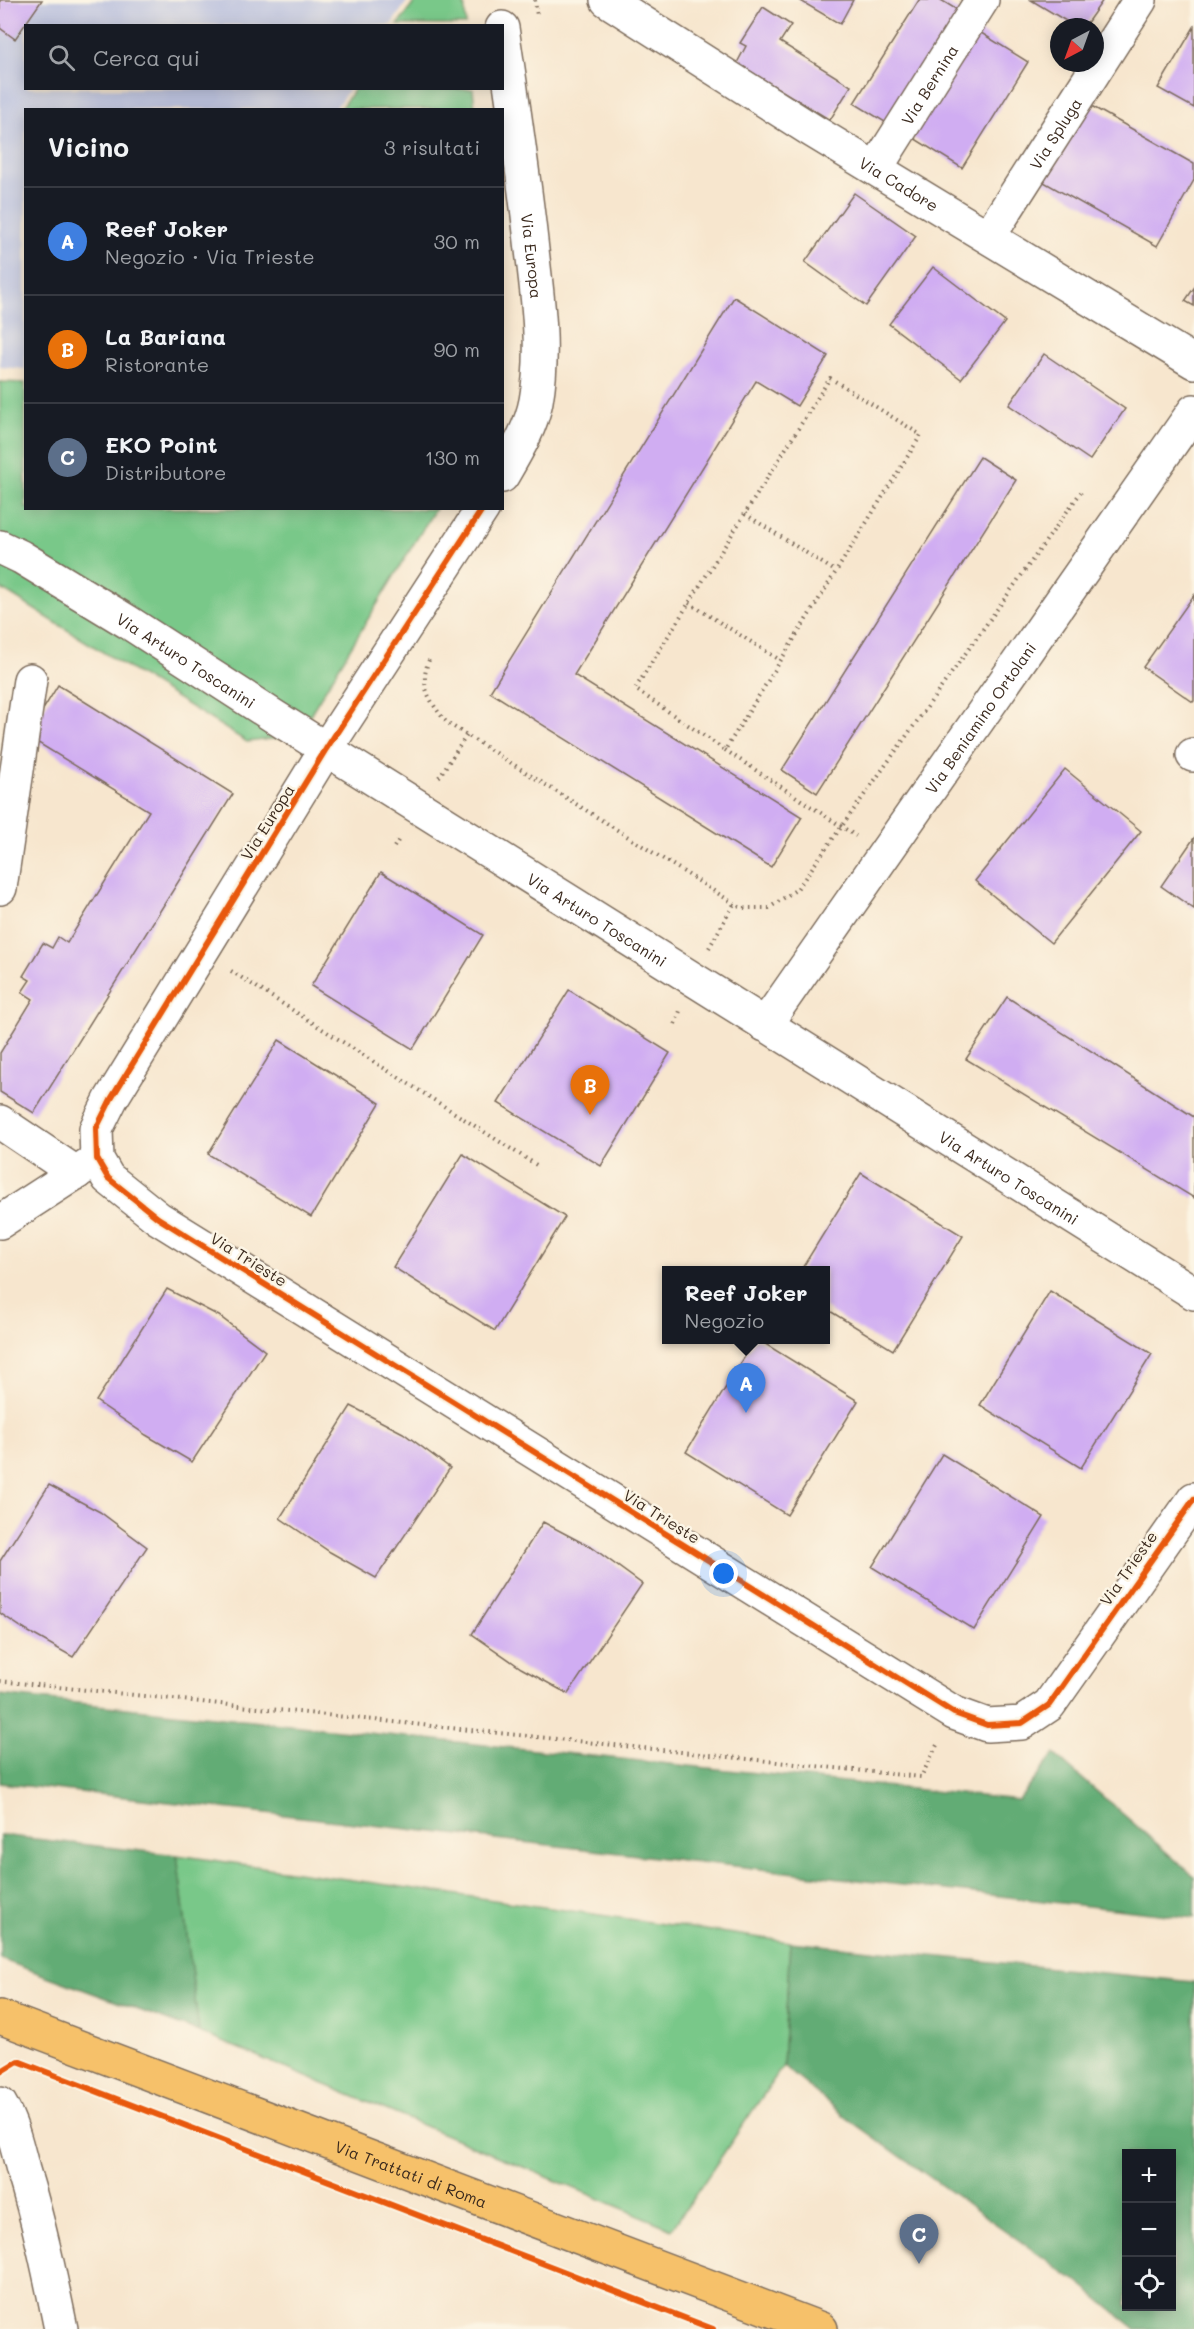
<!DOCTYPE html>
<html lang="it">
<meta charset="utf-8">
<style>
:root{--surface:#171b24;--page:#242831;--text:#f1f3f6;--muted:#9ea1a6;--line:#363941;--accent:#1f6fb2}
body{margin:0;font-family:Mali,sans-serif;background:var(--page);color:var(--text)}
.controls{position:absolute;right:18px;bottom:18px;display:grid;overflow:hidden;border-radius:0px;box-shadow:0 3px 15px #0003}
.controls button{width:54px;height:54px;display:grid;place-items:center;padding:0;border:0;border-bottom:2px solid var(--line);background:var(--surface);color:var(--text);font:30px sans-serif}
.compass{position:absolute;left:1050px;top:18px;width:54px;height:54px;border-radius:50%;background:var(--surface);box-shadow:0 3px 15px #0003;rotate:221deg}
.you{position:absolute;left:724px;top:1574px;width:21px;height:21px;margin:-15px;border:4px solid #fff;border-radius:50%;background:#1a73e8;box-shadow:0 0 0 9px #1a73e833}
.badge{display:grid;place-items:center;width:39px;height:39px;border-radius:50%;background:var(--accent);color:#fff;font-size:20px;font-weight:700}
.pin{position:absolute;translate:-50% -50px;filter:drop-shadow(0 2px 3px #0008)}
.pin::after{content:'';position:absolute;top:32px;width:21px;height:18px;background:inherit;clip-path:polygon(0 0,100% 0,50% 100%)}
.popup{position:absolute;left:662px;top:1266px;width:168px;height:78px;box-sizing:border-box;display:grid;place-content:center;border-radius:0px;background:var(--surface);filter:drop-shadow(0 2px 4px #0005);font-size:20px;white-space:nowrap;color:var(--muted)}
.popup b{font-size:22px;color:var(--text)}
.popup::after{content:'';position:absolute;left:50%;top:100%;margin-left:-12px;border:12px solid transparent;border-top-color:var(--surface)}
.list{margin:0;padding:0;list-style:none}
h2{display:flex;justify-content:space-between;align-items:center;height:78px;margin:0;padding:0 24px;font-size:26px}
h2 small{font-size:20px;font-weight:400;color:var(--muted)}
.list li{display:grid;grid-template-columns:39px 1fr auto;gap:18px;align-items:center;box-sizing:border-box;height:108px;padding:0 24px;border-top:2px solid var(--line)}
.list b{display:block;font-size:22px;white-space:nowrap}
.list p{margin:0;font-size:20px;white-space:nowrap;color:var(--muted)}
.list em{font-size:20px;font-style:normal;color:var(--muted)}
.icon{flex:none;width:33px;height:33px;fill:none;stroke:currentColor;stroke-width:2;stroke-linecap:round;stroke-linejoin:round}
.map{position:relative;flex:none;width:1194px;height:2329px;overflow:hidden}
.search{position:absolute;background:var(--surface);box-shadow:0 3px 15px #0003;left:24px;top:24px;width:480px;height:66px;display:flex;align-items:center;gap:15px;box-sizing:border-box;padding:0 21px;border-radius:0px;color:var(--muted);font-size:22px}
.panel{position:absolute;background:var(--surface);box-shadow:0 3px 15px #0003;left:24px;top:108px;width:480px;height:402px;border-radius:0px}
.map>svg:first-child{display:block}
.industrial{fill:#bdc3de}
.green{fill:#79c889;stroke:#5a7954;stroke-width:1.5}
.forest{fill:#62ac75;stroke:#4e6b4a;stroke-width:1.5;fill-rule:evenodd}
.building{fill:#d0adf2}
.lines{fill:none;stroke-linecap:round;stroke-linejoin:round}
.minor-casing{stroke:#7d6c5c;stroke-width:36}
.major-casing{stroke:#7d6c5c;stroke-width:36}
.path{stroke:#7d6c5c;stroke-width:4;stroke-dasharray:1.5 4.5;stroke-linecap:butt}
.minor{stroke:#fff;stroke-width:33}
.major{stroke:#f6c16b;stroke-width:33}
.cycleway-casing{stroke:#fcf5e5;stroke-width:10}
.cycleway{stroke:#e8590c;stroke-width:6}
.labels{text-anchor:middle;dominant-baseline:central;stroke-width:5;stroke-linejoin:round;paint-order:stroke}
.street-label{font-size:16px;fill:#3b2a1e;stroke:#fcf5e5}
</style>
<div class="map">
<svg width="1194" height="2329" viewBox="0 0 1194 2329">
<rect width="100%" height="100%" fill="#fcf5e5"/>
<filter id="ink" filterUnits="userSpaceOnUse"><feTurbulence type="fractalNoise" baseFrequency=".0167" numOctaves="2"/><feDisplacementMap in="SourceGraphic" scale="12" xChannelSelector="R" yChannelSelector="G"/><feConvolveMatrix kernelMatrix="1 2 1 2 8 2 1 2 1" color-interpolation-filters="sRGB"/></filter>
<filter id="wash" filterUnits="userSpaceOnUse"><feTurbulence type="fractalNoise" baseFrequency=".008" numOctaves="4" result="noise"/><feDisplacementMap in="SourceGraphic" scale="24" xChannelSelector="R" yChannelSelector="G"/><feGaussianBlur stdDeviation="1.35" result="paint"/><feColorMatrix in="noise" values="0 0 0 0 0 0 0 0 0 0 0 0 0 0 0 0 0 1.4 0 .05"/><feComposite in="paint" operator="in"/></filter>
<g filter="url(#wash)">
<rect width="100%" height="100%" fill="#f7e6ce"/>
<!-- industrial -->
<polygon class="industrial" points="0,0 408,0 391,25 26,26 26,88 349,89 335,109 26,110 25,369 0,367"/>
<!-- green -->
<g class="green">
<polygon points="416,0 464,0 466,25 398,25"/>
<polygon points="355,88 473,89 475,109 340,109"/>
<polygon points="0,382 25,383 26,508 435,509 297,736 247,742 0,588"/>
<polygon points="177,1855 790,1942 783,2066 672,2229 199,2032"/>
</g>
<!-- forest -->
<g class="forest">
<polygon points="0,1695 1019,1800 1054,1754 1194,1876 1194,1918 0,1783"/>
<polygon points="0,1835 177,1855 199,2032 0,1959"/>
<path d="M790,1942L1194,1982V2329H1136L1075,2280L852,2122L783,2066ZM1126,2154H1172V2306H1126Z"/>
</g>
<g id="blocks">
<!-- building -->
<g class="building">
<polygon points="0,0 42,0 15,39 0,28"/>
<polygon points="799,0 853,0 840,24"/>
<polygon points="919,0 941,0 964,14 893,127 854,103"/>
<polygon points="1031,0 1103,0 1084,27 1076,27"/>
<polygon points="763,7 791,25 780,42 851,86 830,120 737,63 746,46 740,43"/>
<polygon points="1194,27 1194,108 1158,88"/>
<polygon points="978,31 1028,62 962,168 912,137"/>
<polygon points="1086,103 1194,164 1194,180 1157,246 1042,181"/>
<polygon points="854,193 916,236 866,306 805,262"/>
<polygon points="933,267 1005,322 961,379 889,324"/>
<polygon points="1194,288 1194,306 1185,301"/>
<polygon points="734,297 828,356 797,406 756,381 574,675 802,817 771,867 490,692"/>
<polygon points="1044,354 1125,409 1090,460 1009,405"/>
<polygon points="980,457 1016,480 817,793 782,770"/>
<polygon points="1194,595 1194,701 1193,702 1143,667"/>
<polygon points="58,685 233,794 34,1113 0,1092 0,1053 33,999 22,992 30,980 23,976 43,943 52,948 58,937 67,943 149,811 27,736"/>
<polygon points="1065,769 1141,831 1051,943 975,881"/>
<polygon points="1194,838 1194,909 1161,886"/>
<polygon points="381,872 483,935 413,1049 311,986"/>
<polygon points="569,990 670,1053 601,1166 498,1103"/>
<polygon points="1007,997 1194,1117 1194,1198 966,1059"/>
<polygon points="279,1040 380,1103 311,1217 208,1154"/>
<polygon points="463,1154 565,1217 495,1331 393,1267"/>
<polygon points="861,1173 963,1236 893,1350 825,1308 825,1270 801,1270"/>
<polygon points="167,1289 219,1316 265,1351 192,1462 146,1435 96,1401"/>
<polygon points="1050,1291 1152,1354 1081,1468 980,1405"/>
<polygon points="755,1340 759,1340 858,1401 787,1515 686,1452"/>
<polygon points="351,1406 403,1433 450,1468 376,1578 330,1552 280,1518"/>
<polygon points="942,1454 1044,1517 974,1630 872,1567"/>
<polygon points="49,1485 100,1512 147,1547 73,1657 27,1631 0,1613 0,1561"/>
<polygon points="543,1522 594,1549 642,1584 568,1694 521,1668 472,1634"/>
</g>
</g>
</g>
<g filter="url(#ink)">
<use href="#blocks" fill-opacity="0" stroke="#7d6c5c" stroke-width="1.5"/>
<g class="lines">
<!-- minor casing -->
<g class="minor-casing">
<g id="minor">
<path id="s1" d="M607,0L813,131L1194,362"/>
<path id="s2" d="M502,28C513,102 524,176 532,250C538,300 545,351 536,401C531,428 516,452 502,476"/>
<path id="s3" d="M876,168L982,0"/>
<path id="s4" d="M989,236L1140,0"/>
<polyline points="483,508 326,749 111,1099 96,1129 97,1159 108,1178 158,1218 954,1713 987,1725 1022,1723 1049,1705 1194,1499"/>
<path id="s5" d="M0,547L21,557L128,622L275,717L1194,1293"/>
<polyline points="1193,755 1194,755"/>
<polyline points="0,888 30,680"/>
<path id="s6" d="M765,1025L1194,411"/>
<polyline points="0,1122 76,1173"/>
<polyline points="0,1222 97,1159"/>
<path d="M0,2104C12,2124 17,2147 23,2170C39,2222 50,2275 61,2329"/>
</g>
</g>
<!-- major casing -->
<g class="major-casing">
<g id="major">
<path id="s7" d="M0,2017L821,2329"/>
</g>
</g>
<!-- path -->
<g class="path">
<polyline points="535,0 537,16"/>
<polygon points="830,378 921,435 725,750 635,689"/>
<polyline points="745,514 835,571"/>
<polyline points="689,603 780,660"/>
<path d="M429,660C418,687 431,702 446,722L741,908H769L797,889L1081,492"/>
<polyline points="725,750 856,836"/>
<polyline points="439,777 467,735"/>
<polyline points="394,847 400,838"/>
<polyline points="709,948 734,904"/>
<polyline points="231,971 538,1166"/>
<polyline points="675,1024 680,1011"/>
<polyline points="0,1681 921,1777 938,1743"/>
</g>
<!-- minor -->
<use href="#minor" class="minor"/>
<!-- major -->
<use href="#major" class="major"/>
<!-- cycleway casing -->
<g class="cycleway-casing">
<g id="cycleway">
<polyline points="483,508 326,749 111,1099 96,1129 97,1159 108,1178 158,1218 954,1713 987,1725 1022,1723 1049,1705 1194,1499"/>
<polyline points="0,2072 18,2061 713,2329"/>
</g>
</g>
<!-- cycleway -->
<use href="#cycleway" class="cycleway"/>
</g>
</g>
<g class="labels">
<!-- street labels -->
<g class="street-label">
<text stroke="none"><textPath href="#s3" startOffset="99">Via Bernina</textPath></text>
<text stroke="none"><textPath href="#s4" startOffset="122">Via Spluga</textPath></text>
<text stroke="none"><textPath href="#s1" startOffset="345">Via Cadore</textPath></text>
<text stroke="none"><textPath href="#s2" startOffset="230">Via Europa</textPath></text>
<text stroke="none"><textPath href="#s5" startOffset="218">Via Arturo Toscanini</textPath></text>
<text stroke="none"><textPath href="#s6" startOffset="375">Via Beniamino Ortolani</textPath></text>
<text transform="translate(267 822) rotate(-58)">Via Europa</text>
<text stroke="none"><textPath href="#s5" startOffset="704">Via Arturo Toscanini</textPath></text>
<text stroke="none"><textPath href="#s5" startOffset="1190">Via Arturo Toscanini</textPath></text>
<text transform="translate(249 1259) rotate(32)">Via Trieste</text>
<text transform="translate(662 1516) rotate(32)">Via Trieste</text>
<text transform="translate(1128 1568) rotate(-55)">Via Trieste</text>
<text stroke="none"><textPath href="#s7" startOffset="440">Via Trattati di Roma</textPath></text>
</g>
</g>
</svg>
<div class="controls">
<button>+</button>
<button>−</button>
<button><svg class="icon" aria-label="locate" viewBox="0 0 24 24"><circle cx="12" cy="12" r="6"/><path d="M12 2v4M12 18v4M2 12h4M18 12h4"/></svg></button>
</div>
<svg class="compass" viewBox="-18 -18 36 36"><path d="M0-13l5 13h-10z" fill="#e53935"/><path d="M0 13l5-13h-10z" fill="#9ea1a6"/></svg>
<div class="you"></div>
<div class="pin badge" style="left:746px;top:1413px;background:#3f7fe0">A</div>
<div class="popup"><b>Reef Joker</b>Negozio</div>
<div class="pin badge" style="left:590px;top:1115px;background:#e8710a">B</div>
<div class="pin badge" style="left:919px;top:2264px;background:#5c6f8a">C</div>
<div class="search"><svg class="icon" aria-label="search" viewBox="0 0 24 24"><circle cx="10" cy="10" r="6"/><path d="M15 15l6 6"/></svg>Cerca qui</div>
<section class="panel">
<h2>Vicino<small>3 risultati</small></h2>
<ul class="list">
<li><span class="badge" style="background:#3f7fe0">A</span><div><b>Reef Joker</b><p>Negozio · Via Trieste</p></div><em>30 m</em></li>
<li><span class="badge" style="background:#e8710a">B</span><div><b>La Bariana</b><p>Ristorante</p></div><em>90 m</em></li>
<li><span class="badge" style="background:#5c6f8a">C</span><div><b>EKO Point</b><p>Distributore</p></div><em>130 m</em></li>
</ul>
</section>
</div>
